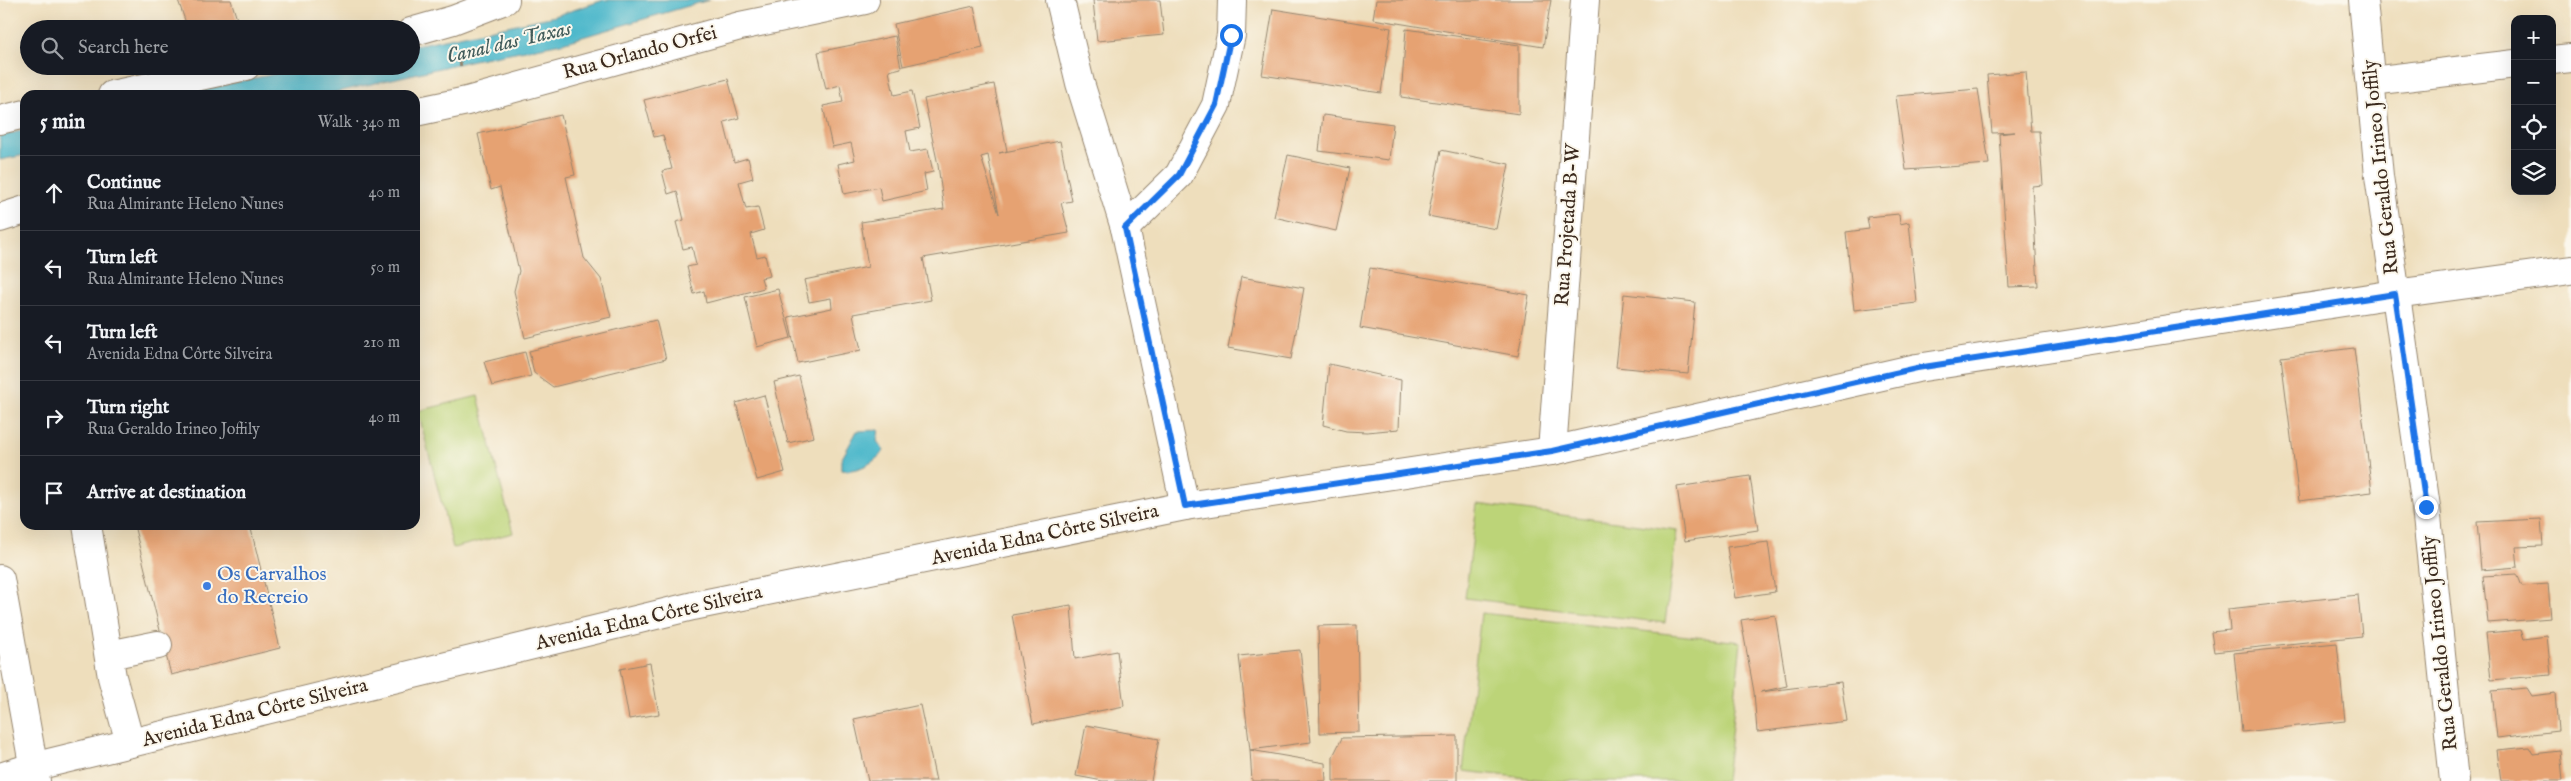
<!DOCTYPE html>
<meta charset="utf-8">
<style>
:root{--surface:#171b24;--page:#242831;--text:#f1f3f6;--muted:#9ea1a6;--line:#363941}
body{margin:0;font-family:"IM FELL English",serif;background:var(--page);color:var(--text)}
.controls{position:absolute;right:15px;top:15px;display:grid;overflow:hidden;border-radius:10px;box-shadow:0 5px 20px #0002}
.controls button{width:45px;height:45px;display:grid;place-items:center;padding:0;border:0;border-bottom:1px solid var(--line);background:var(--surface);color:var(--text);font:25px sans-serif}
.stop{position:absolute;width:15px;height:15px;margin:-11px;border:4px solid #1a73e8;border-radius:50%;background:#fff}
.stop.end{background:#1a73e8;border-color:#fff;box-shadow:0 1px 5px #0008}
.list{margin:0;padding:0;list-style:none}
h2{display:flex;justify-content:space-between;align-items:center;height:65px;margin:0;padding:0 20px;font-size:21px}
h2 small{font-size:16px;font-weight:400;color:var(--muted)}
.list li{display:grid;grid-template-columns:32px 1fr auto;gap:15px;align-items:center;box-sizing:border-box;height:75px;padding:0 20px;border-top:1px solid var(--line)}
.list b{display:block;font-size:19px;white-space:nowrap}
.list p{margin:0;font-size:16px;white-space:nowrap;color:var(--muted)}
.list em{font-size:16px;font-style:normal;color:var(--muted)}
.icon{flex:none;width:28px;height:28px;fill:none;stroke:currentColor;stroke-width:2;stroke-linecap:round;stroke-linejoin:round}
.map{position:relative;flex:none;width:2571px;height:781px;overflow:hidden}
.search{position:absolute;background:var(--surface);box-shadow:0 5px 20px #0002;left:20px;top:20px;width:400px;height:55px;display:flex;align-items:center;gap:12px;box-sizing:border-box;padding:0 18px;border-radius:28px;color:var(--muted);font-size:19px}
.panel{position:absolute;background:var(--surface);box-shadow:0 5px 20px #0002;left:20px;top:90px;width:400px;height:440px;border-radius:15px}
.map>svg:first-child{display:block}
.green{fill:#bcd478;stroke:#7c7f4b}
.water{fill:#4eb8cb;stroke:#447174}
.building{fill:#e6a272;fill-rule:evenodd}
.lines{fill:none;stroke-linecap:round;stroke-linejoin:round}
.minor-casing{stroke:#94846d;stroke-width:30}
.path{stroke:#94846d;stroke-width:3;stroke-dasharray:4 4;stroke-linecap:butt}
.minor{stroke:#fff;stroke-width:28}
.route{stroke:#1a73e8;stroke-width:6}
.shop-dot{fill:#3f7fe0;stroke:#fbf7ec;stroke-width:2}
.labels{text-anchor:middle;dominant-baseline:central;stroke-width:4;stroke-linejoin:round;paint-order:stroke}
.street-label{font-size:20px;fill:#3b2a1e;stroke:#fbf7ec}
.shop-label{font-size:20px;fill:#366cbe;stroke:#fbf7ec;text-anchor:start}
.water-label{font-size:21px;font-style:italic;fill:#425c5b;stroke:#fbf7ec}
</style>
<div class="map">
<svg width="2571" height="781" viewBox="0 0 2571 781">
<rect width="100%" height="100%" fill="#fbf7ec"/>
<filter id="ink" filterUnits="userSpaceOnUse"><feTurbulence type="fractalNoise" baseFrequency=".02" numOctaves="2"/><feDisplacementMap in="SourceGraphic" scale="10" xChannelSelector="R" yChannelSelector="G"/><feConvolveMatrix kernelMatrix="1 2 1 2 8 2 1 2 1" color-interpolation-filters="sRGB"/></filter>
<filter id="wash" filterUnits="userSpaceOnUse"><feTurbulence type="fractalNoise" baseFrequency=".0096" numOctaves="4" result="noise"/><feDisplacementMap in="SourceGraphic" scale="20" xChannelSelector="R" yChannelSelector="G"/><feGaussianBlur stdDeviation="1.12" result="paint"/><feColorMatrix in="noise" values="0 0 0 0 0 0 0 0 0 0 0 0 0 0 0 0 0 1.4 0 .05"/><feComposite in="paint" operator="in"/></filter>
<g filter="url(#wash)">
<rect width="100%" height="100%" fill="#eedebc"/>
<!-- green -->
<g class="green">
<polygon points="478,396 513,533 453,548 418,411"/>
<polygon points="1477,504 1677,530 1665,623 1465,598"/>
<polygon points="1481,613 1741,642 1726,781 1554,781 1463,771"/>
</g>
<!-- water -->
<g class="water">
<polygon points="604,0 709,0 562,43 478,59 324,95 176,95 312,66 411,66 411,46 555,16"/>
<polygon points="25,130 25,155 0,160 0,136"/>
<path d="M879,430L877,441L884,451C874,463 858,472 841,470V460L857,431Z"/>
</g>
<g id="blocks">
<!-- building -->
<g class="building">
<polygon points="178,0 231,0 240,29 188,29"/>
<polygon points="1093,0 1160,0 1164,35 1097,41"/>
<polygon points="1376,0 1551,0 1543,47 1373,19"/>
<polygon points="974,6 983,48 903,66 894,24"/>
<polygon points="1273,9 1391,28 1381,93 1262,75"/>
<polygon points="1406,29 1519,45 1519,114 1401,97"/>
<polygon points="895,36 901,68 889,71 894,95 912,91 920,128 906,131 910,152 928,149 933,172 924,174 927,191 882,201 879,187 844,194 838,164 855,160 851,143 832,147 823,106 843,102 840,85 826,89 818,52"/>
<polygon points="2026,72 2031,131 2039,131 2043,185 2032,186 2038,286 2009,287 1999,134 2015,132 1992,133 1987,75"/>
<polygon points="728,79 739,118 724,122 734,162 748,158 753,178 739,182 746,209 758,207 764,230 751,234 757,257 765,255 770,276 761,278 764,288 706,303 704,291 694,294 687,267 696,265 692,247 683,249 676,222 684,220 677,191 668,194 662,171 672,169 663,135 654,137 644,100"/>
<path d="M994,84L1007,151L999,153L1060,141L1072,201L1061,203L1069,233L923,258L931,300L853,314L861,350L798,363L788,317L832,308L831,298L809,302L804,280L868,267L861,222L944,209L938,165L924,99ZM988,155L999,214L981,157Z"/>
<polygon points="1978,89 1989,164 1906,170 1896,96"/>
<polygon points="561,115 575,175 566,177 584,258 601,279 611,317 525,338 514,291 519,271 500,187 491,190 478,134"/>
<polygon points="1323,115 1393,124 1389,160 1319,151"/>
<polygon points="1441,150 1509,164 1496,229 1428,216"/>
<polygon points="1288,155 1350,168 1336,231 1274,217"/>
<polygon points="1899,214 1900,224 1909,222 1917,303 1854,310 1846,232 1869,229 1867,217"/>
<polygon points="1370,268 1529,295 1518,356 1360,328"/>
<polygon points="1241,277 1304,288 1291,359 1228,348"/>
<polygon points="778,289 791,338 757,347 745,297"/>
<polygon points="1624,294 1695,302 1688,374 1616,367"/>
<polygon points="656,320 666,359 553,387 534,373 529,351"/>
<polygon points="2354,348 2372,492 2299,501 2281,357"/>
<polygon points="525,352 531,376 492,386 484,362"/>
<polygon points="1329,364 1401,380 1399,429 1367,432 1346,431 1323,425"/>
<polygon points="799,376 814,437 788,443 774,382"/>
<polygon points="764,395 785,472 757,480 736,403"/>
<polygon points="1750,476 1758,530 1685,541 1677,487"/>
<polygon points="2541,519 2543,546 2516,547 2518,567 2481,570 2477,522"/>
<polygon points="134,525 250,525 280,648 171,675"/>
<polygon points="1768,542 1775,592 1735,598 1727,547"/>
<polygon points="2517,574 2522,586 2548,584 2551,618 2488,623 2483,576"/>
<polygon points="2358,595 2362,636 2214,652 2211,632 2230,630 2228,609"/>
<polygon points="1071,605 1075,659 1117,651 1124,706 1033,724 1012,615"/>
<polygon points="1775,615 1787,686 1760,692 1841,682 1847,721 1757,732 1754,692 1741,620"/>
<polygon points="1357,625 1359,732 1320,733 1318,626"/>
<polygon points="2521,630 2524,639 2547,636 2551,675 2491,680 2486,633"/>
<polygon points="2337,643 2345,721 2242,732 2234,653"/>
<polygon points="1300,650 1311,742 1250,750 1239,656"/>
<polygon points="650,663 659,714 629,719 620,669"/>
<polygon points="2527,688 2532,696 2555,693 2558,731 2497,738 2492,691"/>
<polygon points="920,705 936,781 868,781 854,719"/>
<polygon points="1086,725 1159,739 1151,781 1103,781 1076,776"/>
<polygon points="1457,736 1457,781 1333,781 1333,756 1342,738"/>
<polygon points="2529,747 2533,754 2560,751 2563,781 2501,781 2497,750"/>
<polygon points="1250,750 1325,763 1326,781 1252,781"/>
</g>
</g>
</g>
<g filter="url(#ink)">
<use href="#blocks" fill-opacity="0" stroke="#94846d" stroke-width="1"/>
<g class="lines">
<!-- minor casing -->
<g class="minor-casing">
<g id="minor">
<polyline points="1060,0 1080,83 1125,228 1185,506"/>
<polyline points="2363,0 2379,176 2426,507 2454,781"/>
<polyline points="411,32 453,20 505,0"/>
<polyline points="2552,60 2571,58"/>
<polyline points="2371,81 2515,64"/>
<polyline points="112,95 246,66"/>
<polyline points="415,112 467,101 740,26 865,0"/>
<polyline points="0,120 25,114"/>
<polyline points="0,218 25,210"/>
<polyline points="1125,228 1179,175 1216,105 1231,35 1232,0"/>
<polyline points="1552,451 1585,0"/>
<polyline points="87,525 112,677 130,743"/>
<polyline points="0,579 36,781"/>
<polyline points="109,655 158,645"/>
<polyline points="0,777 32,767 693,606 1185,506 1552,451 1917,368 2395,294 2571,270"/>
</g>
</g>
<!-- path -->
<polyline class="path" points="459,54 461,68"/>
<!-- minor -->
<use href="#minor" class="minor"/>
</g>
</g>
<g class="lines" filter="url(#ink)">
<!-- route -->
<polyline class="route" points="1231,35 1216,105 1179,175 1125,228 1185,506 1552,451 1917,368 2395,294 2426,507"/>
</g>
<!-- markers -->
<circle class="shop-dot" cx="207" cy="586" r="5"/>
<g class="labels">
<!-- street labels -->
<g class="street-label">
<text transform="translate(640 53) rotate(-15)">Rua Orlando Orfei</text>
<text transform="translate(2381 167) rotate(-96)">Rua Geraldo Irineo Joffily</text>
<text transform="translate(1568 225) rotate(-86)">Rua Projetada B-W</text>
<text transform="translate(1045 535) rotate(-12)">Avenida Edna Côrte Silveira</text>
<text transform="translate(649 618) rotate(-13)">Avenida Edna Côrte Silveira</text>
<text transform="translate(2440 643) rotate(-96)">Rua Geraldo Irineo Joffily</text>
<text transform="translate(255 713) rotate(-14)">Avenida Edna Côrte Silveira</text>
</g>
<!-- shop labels -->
<g class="shop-label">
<text x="217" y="574">Os Carvalhos<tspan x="217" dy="23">do Recreio</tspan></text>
</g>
<!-- water labels -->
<g class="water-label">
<text transform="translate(509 43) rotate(-13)">Canal das Taxas</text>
</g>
</g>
</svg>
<div class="controls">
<button>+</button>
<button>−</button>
<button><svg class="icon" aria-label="locate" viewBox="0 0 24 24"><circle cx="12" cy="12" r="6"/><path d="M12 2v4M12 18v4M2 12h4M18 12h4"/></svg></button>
<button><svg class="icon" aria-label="layers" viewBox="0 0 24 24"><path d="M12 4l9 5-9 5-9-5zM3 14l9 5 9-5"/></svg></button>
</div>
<div class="stop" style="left:1231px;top:35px"></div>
<div class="stop end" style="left:2426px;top:507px"></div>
<div class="search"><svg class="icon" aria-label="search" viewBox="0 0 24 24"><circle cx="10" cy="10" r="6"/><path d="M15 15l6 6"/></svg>Search here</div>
<section class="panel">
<h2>5 min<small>Walk · 340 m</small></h2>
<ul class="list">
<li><svg class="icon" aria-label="ahead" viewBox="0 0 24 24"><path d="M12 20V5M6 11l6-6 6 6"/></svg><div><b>Continue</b><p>Rua Almirante Heleno Nunes</p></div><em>40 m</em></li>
<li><svg class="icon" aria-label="left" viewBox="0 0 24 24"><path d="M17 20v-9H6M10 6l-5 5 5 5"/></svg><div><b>Turn left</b><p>Rua Almirante Heleno Nunes</p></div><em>50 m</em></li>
<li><svg class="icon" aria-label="left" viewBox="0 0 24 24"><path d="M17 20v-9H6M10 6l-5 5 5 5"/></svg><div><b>Turn left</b><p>Avenida Edna Côrte Silveira</p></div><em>210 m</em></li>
<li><svg class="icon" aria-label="right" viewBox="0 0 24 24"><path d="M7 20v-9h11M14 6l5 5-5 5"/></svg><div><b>Turn right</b><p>Rua Geraldo Irineo Joffily</p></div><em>40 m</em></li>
<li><svg class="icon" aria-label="arrive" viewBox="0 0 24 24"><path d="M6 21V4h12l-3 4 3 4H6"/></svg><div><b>Arrive at destination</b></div></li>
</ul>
</section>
</div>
